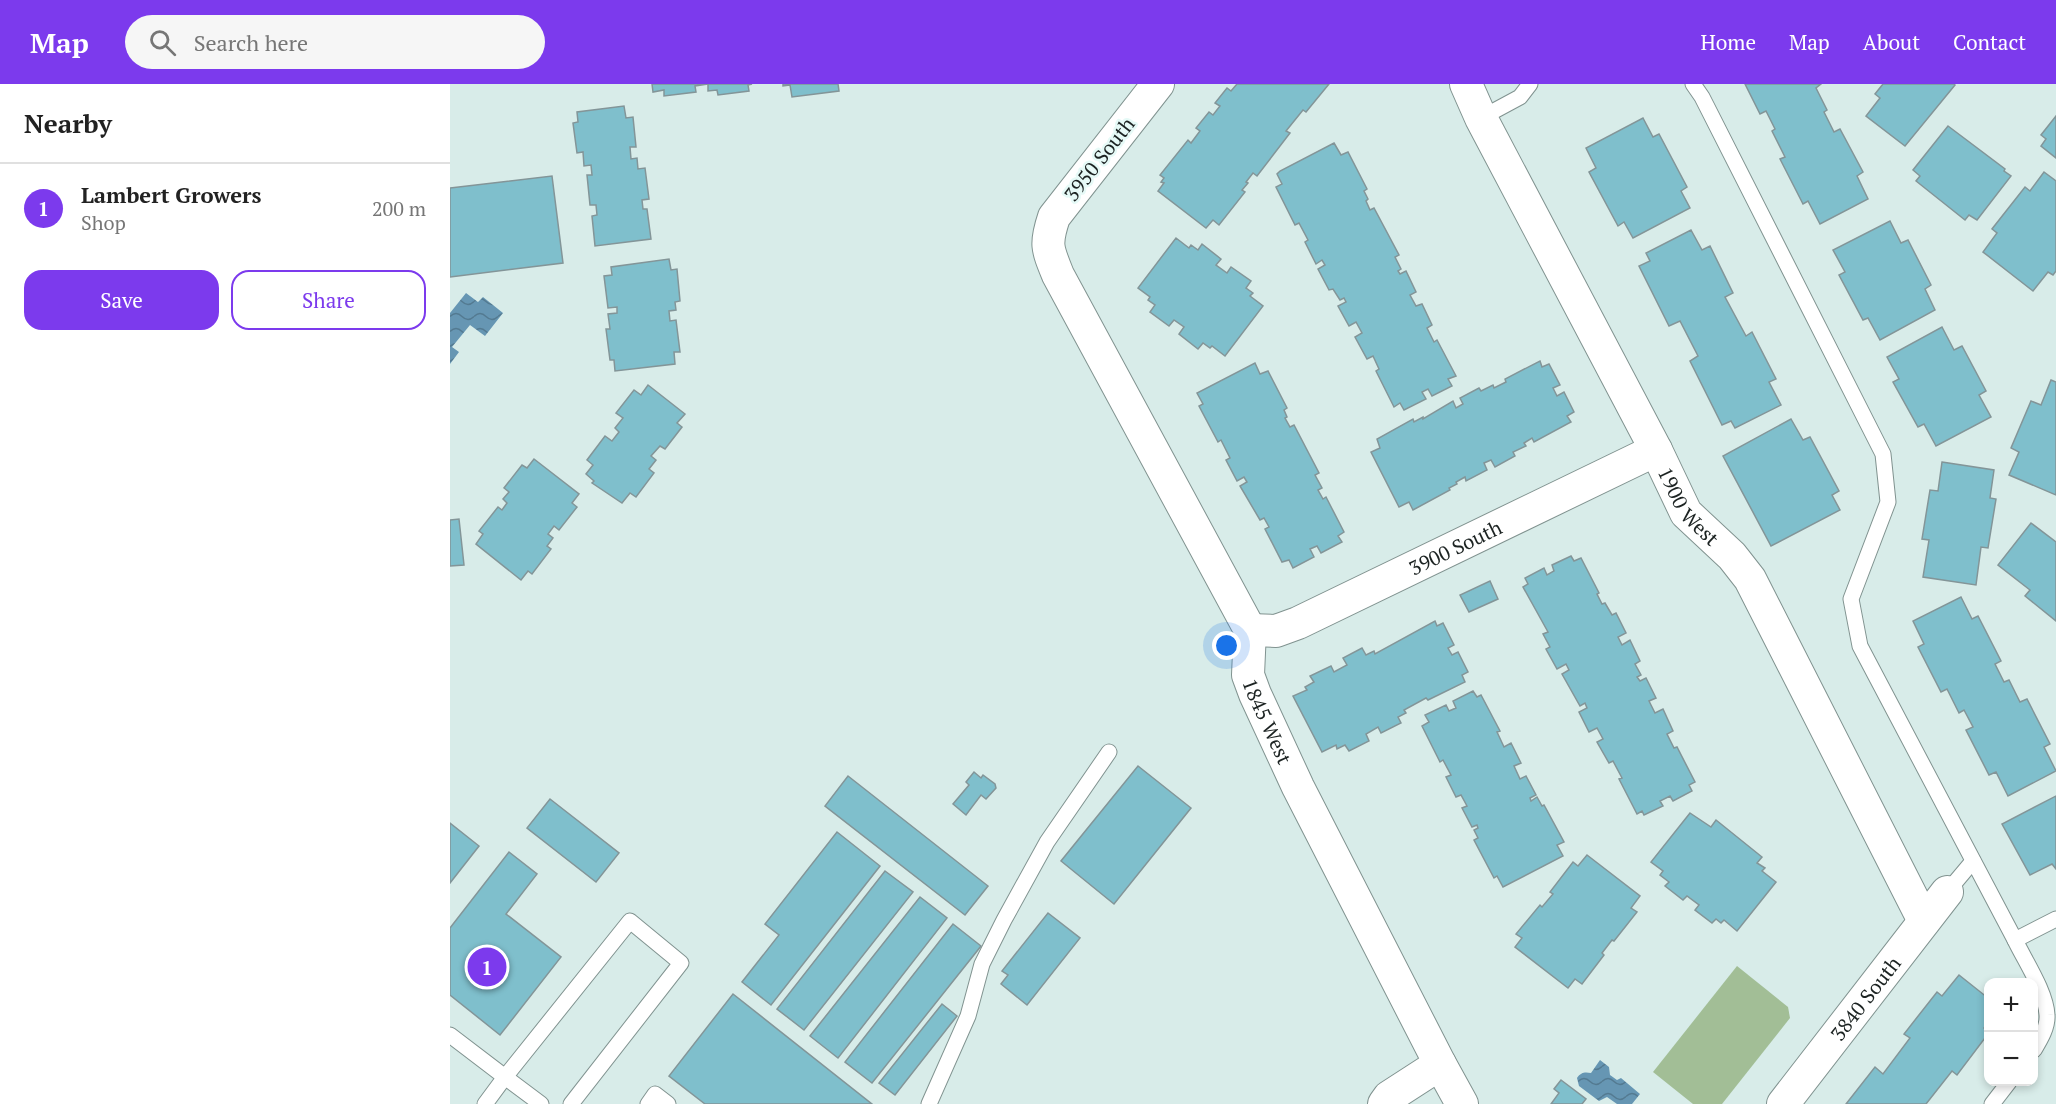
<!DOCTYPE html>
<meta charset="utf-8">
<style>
:root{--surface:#fff;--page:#f6f6f6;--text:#222;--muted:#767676;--line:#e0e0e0;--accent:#7c3aed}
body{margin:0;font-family:"PT Serif",serif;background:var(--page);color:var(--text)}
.controls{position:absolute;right:18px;bottom:18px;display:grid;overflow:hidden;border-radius:12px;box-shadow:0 3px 9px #0003}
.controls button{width:54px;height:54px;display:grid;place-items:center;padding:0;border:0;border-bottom:2px solid var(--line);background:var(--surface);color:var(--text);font:30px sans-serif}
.you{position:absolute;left:777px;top:562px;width:21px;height:21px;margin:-15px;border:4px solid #fff;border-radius:50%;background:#1a73e8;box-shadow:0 0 0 9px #1a73e833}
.badge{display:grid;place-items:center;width:39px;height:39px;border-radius:50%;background:var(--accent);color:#fff;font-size:20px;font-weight:700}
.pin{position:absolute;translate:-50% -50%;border:3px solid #fff;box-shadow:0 2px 6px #0006}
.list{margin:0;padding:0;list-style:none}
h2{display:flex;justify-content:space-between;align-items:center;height:78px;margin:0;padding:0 24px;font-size:26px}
h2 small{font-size:20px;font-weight:400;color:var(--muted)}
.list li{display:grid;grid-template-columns:39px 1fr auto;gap:18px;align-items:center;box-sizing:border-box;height:90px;padding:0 24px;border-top:2px solid var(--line)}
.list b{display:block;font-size:22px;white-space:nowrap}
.list p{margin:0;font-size:20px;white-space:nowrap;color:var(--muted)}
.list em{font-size:20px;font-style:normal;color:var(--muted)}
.actions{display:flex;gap:12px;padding:18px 24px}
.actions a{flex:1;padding:14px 0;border:2px solid var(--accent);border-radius:18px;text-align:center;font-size:21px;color:var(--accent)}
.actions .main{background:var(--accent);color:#fff}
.icon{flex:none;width:33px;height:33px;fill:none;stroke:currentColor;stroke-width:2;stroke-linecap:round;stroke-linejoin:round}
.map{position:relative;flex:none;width:1606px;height:1020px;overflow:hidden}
header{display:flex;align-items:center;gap:36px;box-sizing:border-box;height:84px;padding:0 30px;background:var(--accent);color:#fff}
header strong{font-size:28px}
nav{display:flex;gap:33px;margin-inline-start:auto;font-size:21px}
.search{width:420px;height:54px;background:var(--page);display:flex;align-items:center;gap:15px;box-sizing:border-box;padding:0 21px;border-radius:33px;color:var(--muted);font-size:22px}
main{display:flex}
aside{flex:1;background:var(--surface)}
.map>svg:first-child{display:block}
.pitch{fill:#a2be96}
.water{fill:url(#water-waves)}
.building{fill:#7fbfcc;stroke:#839598;stroke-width:1.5}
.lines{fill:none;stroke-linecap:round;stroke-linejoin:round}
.lane-casing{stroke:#819390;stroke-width:17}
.street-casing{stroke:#819390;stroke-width:34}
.lane{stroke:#fff;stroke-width:15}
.street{stroke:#fff;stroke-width:32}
.labels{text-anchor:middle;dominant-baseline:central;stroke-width:5;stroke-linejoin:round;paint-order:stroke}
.street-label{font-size:20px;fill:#1c2322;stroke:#e6faf7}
</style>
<header>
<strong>Map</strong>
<div class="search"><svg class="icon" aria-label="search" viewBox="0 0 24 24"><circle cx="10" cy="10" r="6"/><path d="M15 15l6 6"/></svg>Search here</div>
<nav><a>Home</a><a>Map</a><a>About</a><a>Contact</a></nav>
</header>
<main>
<aside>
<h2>Nearby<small></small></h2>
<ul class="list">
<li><span class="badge">1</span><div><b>Lambert Growers</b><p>Shop</p></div><em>200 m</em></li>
</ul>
<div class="actions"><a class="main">Save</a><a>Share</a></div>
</aside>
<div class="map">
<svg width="1606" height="1020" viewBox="0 0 1606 1020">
<defs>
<pattern id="water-waves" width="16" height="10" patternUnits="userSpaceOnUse" patternTransform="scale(1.5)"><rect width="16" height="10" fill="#6696b3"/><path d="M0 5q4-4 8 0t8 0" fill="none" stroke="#537a91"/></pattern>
</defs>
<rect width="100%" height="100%" fill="#d8ece9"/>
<!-- pitch -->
<polygon class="pitch" points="1287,882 1338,923 1340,934 1272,1020 1243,1020 1203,988"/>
<!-- water -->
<g class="water">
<polygon points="16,209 28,218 33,213 53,229 35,252 20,241 2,263 9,268 0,280 0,229"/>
<path d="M1150,976L1159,983L1160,991L1167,996L1171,994L1190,1010L1182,1020H1167L1157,1013L1149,1017L1129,1002L1127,994C1131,988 1135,988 1141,989Z"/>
</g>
<!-- building -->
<g class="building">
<polygon points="202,0 302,0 298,1 299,7 268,11 267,6 258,7 258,0 245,2 246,8 214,12 214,6 203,8"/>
<polygon points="333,0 388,0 389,7 342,13 340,1 333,2"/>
<polygon points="787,0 879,0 856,28 853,26 836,47 840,49 807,92 803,89 796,98 798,99 792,106 795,108 769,141 763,136 756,144 708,107 714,99 711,98 714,94 710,91 738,56 741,59 750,47 746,44 759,28 763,31 770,22 765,19 777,4 781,7"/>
<polygon points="1295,0 1371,0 1366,4 1377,26 1374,28 1384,48 1390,45 1413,88 1407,92 1418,115 1370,140 1358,117 1353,120 1330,75 1335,73 1322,47 1325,45 1316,27 1310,30"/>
<polygon points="1433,0 1504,0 1505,1 1455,62 1416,32 1430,14 1425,10"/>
<polygon points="174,22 176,34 183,33 186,63 180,63 181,75 187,74 188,85 195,84 199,115 192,116 193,125 197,125 201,155 145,162 142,132 147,131 146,121 140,121 137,91 142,91 141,81 134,82 133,68 127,69 123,39 128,38 127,28"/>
<polygon points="1606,32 1606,74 1591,62 1596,55 1591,51"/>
<polygon points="1193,34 1203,53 1209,50 1237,103 1231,107 1240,124 1183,154 1174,138 1168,142 1139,88 1146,84 1136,64"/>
<polygon points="1498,42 1555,85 1554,87 1561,92 1527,136 1519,131 1515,136 1466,97 1470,92 1463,86"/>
<polygon points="884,59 891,71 898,68 917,105 914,107 918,115 916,117 920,126 924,124 949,171 945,173 951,185 948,187 950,190 956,187 966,208 960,211 966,222 972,220 982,241 977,244 984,258 987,256 1006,292 998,295 1002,302 982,312 978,305 972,308 976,315 954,326 950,319 944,323 926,287 929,285 923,272 917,275 905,253 912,249 906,238 899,242 888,222 896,218 894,214 890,216 883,205 879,206 868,185 875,181 872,176 866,180 855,158 858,156 849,139 845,141 826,103 832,100 827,90 830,87"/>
<polygon points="1594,88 1606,97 1606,187 1603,191 1598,188 1583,207 1533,168 1547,149 1542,145 1575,103 1580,107"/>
<polygon points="102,92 113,179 0,193 0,104"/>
<polygon points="1440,137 1451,159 1458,156 1481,201 1475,205 1485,226 1430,256 1418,234 1413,236 1389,191 1395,188 1383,166"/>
<polygon points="1241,146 1252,166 1260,162 1283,209 1275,213 1296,252 1302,248 1326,295 1319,298 1331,321 1285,344 1281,337 1272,341 1240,277 1248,272 1230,237 1219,242 1189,182 1200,177 1196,169"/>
<polygon points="726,154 739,164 741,161 748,166 752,160 771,175 766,181 777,189 781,183 801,197 796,204 803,209 800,212 813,222 775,272 762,262 760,264 753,259 748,265 729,250 734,243 724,236 719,242 700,228 705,221 698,216 700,213 688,204"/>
<polygon points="219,175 221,186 227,185 230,217 225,218 226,226 219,227 220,237 226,236 230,268 224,268 225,280 165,287 164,276 160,276 156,245 160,245 158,230 167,229 167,223 158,224 154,192 162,191 161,183"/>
<polygon points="1492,243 1504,266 1512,262 1536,307 1529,311 1541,333 1486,362 1474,340 1468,343 1443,298 1449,295 1437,273"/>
<polygon points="1090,277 1092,283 1099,280 1110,301 1103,304 1107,312 1114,308 1124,328 1117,332 1121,338 1084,358 1082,354 1074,359 1076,362 1063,368 1065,372 1045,383 1041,376 1034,379 1037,386 1016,397 1015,393 1006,398 1007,400 999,404 1000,406 963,426 959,418 949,423 921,368 930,364 927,355 963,335 964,338 973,333 973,335 1003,317 1006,324 1013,320 1010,314 1029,304 1031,307 1043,301 1044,304 1056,298 1055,295"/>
<polygon points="805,279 810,290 818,287 837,324 834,326 837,333 835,334 840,343 844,341 869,389 865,391 872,404 868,406 873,415 876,413 894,448 888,452 892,458 871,469 867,462 860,465 864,473 843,484 839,476 832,478 815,445 819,443 814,434 810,436 790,402 797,398 794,393 787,397 776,376 780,374 771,356 768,358 749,322 753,320 747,309"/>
<polygon points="1601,296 1606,298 1606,411 1559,391 1569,368 1561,364 1581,317 1591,321"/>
<polygon points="198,301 235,330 227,339 232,343 215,365 210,362 201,372 206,376 199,385 204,389 186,413 180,409 172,419 142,399 144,397 136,390 143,381 137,376 155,352 162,357 169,348 165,344 173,334 166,329 184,306 191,311"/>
<polygon points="1341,335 1353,356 1360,353 1389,407 1382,411 1390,426 1321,462 1273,372"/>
<polygon points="84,375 129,410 122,419 127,423 109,446 104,442 98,450 103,454 97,462 101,465 82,490 78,487 71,496 26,460 33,450 29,447 48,423 52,426 57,419 53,415 59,408 54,404 72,381 77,384"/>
<polygon points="1492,378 1544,386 1540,414 1546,415 1538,464 1531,463 1526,501 1473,493 1479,456 1472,455 1480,406 1488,407"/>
<polygon points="9,435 14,481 0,482 0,436"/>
<polygon points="1581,439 1606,458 1606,537 1575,512 1580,506 1548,481"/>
<polygon points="1121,472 1124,477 1131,474 1149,509 1147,510 1152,520 1155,519 1162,531 1166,529 1176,549 1168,553 1172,561 1180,556 1190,577 1185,580 1191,591 1187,593 1190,597 1196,594 1206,614 1199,617 1205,629 1213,625 1223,647 1217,650 1224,664 1227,663 1245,698 1239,701 1242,707 1223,717 1220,712 1210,717 1213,722 1194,731 1192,727 1187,730 1169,695 1172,694 1163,677 1159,679 1147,658 1153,655 1147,644 1139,648 1129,628 1137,624 1135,619 1130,622 1112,590 1119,586 1116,580 1107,585 1096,565 1100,563 1093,550 1098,548 1073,503 1078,500 1075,494 1094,484 1097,491 1104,487 1102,481"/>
<polygon points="1040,497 1048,515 1019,528 1010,511"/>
<polygon points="1511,513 1522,535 1528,532 1551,577 1545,580 1554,598 1559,596 1570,618 1577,615 1600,660 1594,663 1606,687 1558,712 1546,688 1539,691 1516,646 1523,643 1514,626 1509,629 1497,605 1491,608 1468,563 1474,560 1463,537"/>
<polygon points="985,537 987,542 993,539 1004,561 998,564 1002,571 1008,568 1018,588 1012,591 1015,598 978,616 976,614 954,626 956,629 948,633 951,639 931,649 928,643 916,650 919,657 899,667 895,661 887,665 886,661 872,668 843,612 857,606 855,603 864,598 860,592 881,582 884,588 897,581 893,574 912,564 916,571 924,567 925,570"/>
<polygon points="1023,607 1027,613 1031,611 1050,647 1047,648 1054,663 1061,659 1071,679 1064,682 1070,695 1076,692 1086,711 1080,714 1081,717 1087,713 1092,722 1094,721 1114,758 1107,761 1113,772 1053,803 1047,792 1044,794 1024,756 1028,754 1024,746 1028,744 1027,741 1022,743 1012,724 1017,722 1011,711 1006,713 996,693 1001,691 993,676 990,678 972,642 979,638 975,631 996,621 999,627 1006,624 1003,617"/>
<polygon points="688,682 741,724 664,820 611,777"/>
<polygon points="524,688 531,694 533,691 545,700 546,704 536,715 531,711 516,731 503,720 519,701 516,698"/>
<polygon points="398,692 538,802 515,831 375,722"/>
<polygon points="1606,712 1606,785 1602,780 1580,791 1552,740"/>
<polygon points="100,715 169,769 146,798 77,744"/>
<polygon points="1240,729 1261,743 1266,736 1312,773 1307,779 1315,784 1312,787 1326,798 1287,847 1274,836 1271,839 1266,835 1262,839 1245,826 1249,821 1237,812 1233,816 1215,802 1219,798 1210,791 1213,787 1201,778"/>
<polygon points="0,739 29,762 0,799"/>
<polygon points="387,748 430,782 321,921 292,898 329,851 315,840"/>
<polygon points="59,768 87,790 56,830 111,873 50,951 0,911 0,844"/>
<polygon points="1137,771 1190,812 1181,824 1187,828 1164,857 1162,856 1152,869 1154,871 1132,900 1125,895 1118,904 1065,863 1072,854 1066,850 1090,821 1092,823 1103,810 1100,808 1123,778 1128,782"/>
<polygon points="435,787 463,808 354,946 327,925"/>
<polygon points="470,813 497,834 388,974 360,952"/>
<polygon points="598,829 630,854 577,921 551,900 558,891 552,887"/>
<polygon points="503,840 531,862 422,999 395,978"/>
<polygon points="1509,891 1538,914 1538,938 1534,944 1538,950 1507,991 1502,987 1476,1020 1396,1020 1425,983 1433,990 1460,954 1454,950 1487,908 1492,912"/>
<polygon points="283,910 422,1020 255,1020 219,992"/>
<polygon points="492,920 507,932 445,1011 429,999"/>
<polygon points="1111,996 1136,1015 1132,1020 1101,1020 1109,1009 1104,1005"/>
</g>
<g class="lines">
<!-- lane casing -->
<g class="lane-casing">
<g id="lane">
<polyline points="1243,0 1252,13 1433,370 1438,418 1401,515 1410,562 1565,856"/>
<polyline points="1031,34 1070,13 1080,0"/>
<polyline points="1497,808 1523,777"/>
<polyline points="0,951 55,993 35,1020"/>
<path d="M1584,966C1590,956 1598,943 1597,931C1596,908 1575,877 1565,856L1606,835"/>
<polyline points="91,1020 55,993 180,837 231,879 121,1020"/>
<polyline points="198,1020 205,1010 218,1020"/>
<polyline points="479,1020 518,932 532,880 554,836 597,758 659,668"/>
<polyline points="1542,1020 1559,998"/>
</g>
</g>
<!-- street casing -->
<g class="street-casing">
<g id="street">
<path id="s1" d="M708,0L604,133C595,160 597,164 608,191L800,546L798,591L805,610L848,703L990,980L1012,1020"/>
<path id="s2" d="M1016,0L1031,34L1206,366L1236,429L1282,472L1300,495L1474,837"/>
<path id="s3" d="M800,546L826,547L848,539L1206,366"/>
<polyline points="934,1020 939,1013 990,980"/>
<path id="s4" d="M1333,1020L1497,808"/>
</g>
</g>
<!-- lane -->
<use href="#lane" class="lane"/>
<!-- street -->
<use href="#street" class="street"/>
</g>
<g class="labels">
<!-- street labels -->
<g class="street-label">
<text transform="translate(649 75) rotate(-52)">3950 South</text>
<text stroke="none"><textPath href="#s2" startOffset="478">1900 West</textPath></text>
<text stroke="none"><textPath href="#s3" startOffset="224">3900 South</textPath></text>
<text stroke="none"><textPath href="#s1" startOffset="728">1845 West</textPath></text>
<text stroke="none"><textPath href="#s4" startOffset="134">3840 South</textPath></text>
</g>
</g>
</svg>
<div class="controls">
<button>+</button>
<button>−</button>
</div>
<div class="you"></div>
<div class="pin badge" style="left:37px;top:883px">1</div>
</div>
</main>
